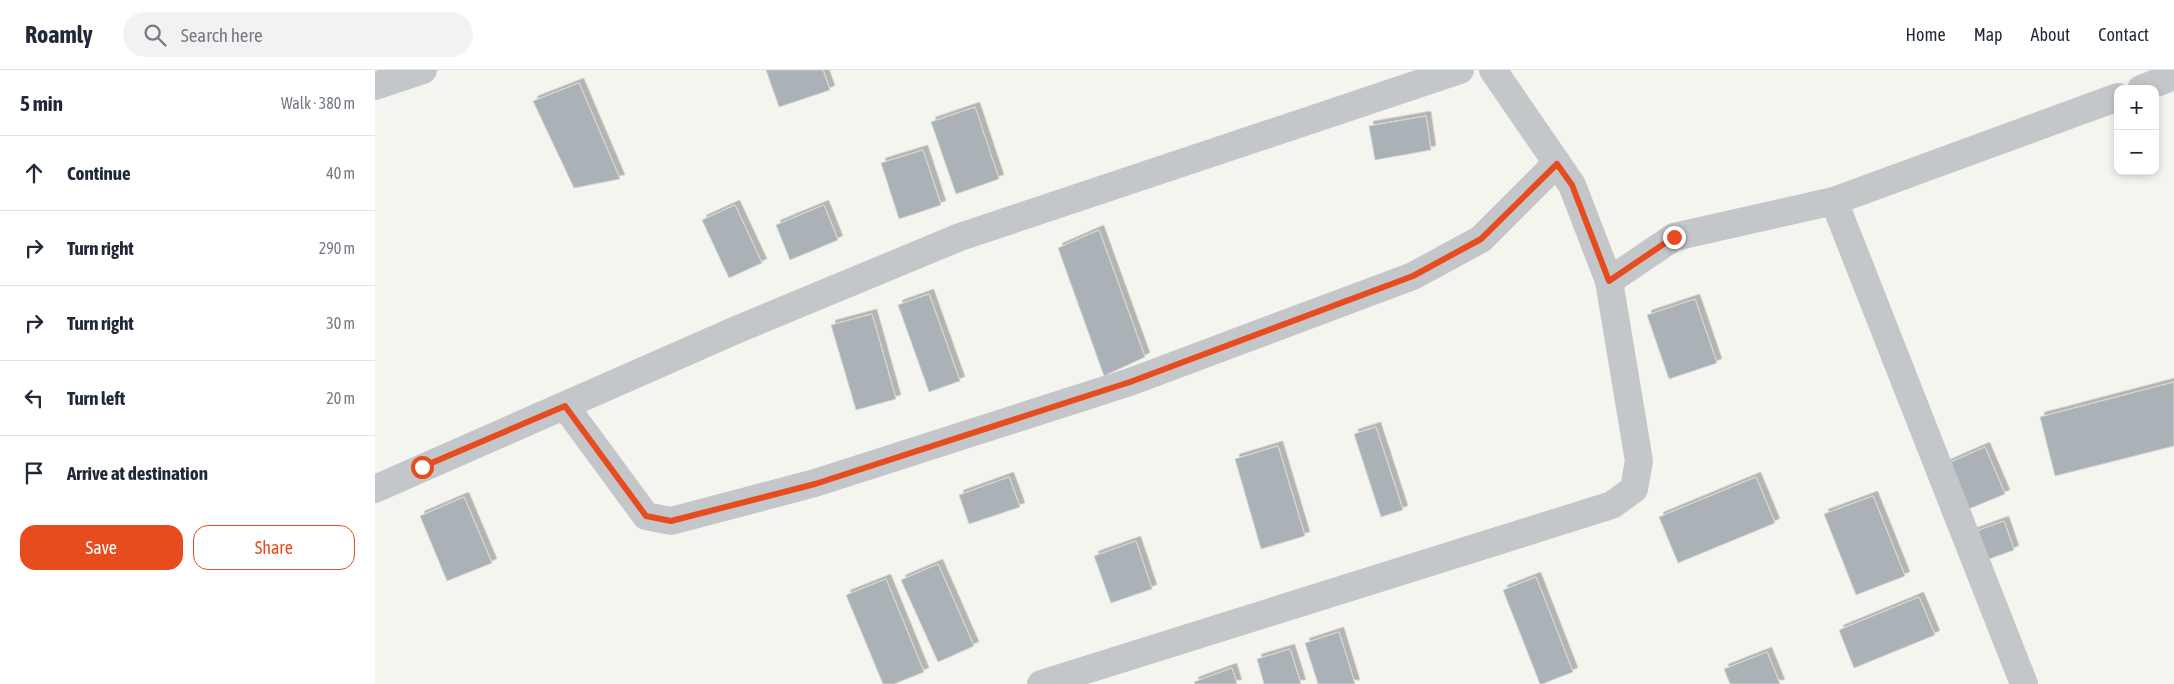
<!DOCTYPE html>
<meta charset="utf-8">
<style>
:root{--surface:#fff;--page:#f2f2f3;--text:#1f2937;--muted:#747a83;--line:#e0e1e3;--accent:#e74c1e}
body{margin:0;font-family:"Asap Condensed",sans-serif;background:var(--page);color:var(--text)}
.controls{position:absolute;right:15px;top:15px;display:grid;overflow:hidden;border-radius:10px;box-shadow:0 2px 8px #0003}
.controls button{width:45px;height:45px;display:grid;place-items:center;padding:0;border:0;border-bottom:1px solid var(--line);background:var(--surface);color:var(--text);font:25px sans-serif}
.stop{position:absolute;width:15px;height:15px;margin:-11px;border:4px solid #e74c1e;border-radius:50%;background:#fff}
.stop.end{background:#e74c1e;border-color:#fff;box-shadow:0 1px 5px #0008}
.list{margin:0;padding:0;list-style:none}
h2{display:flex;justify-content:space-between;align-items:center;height:65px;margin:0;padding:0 20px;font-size:21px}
h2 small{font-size:16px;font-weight:400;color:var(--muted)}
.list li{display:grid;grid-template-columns:32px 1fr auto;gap:15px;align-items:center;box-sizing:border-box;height:75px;padding:0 20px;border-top:1px solid var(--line)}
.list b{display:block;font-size:19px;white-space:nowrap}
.list em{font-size:16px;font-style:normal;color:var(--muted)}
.actions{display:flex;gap:10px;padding:15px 20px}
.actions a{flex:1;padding:11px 0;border:1px solid var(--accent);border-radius:15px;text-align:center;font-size:18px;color:var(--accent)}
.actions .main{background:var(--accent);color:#fff}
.icon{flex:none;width:28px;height:28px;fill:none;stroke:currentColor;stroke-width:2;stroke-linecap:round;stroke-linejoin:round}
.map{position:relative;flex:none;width:1799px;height:614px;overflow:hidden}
header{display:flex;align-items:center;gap:30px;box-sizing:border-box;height:70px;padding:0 25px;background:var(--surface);border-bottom:1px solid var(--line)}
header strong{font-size:24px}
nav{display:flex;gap:28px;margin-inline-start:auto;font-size:18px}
.search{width:350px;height:45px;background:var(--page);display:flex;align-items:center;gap:12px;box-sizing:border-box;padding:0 18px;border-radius:28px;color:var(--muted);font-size:19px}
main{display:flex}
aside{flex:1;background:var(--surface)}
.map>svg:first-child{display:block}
.building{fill:#aab2b7;stroke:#d6d6d3;filter:url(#shadow)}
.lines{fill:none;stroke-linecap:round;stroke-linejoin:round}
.minor{stroke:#c4c7ca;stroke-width:28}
.route{stroke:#e74c1e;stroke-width:6}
</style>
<header>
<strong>Roamly</strong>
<div class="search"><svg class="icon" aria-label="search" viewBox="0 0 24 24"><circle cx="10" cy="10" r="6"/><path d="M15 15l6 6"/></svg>Search here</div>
<nav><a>Home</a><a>Map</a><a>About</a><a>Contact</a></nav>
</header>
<main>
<aside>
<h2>5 min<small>Walk · 380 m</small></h2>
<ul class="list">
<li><svg class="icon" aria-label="ahead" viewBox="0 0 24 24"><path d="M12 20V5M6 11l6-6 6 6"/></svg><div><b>Continue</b></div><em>40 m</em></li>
<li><svg class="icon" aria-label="right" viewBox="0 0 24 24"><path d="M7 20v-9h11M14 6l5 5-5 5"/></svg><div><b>Turn right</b></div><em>290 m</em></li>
<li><svg class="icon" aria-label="right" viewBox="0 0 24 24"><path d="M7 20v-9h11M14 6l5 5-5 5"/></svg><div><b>Turn right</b></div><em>30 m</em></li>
<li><svg class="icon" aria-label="left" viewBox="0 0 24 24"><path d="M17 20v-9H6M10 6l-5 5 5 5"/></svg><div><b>Turn left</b></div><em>20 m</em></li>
<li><svg class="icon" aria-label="arrive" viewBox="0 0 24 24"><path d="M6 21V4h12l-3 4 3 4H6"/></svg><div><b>Arrive at destination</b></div></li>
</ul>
<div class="actions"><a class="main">Save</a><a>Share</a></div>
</aside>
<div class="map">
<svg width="1799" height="614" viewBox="0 0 1799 614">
<defs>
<filter id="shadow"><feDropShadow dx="4.5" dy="-4.5" stdDeviation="0" flood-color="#0004"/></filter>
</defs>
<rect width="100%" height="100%" fill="#f5f5f0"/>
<!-- building -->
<g class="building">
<polygon points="391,0 448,0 455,20 404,37"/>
<polygon points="204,13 245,109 199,118 158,31"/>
<polygon points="600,37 624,109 581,124 556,52"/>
<polygon points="1051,46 1056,80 1000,90 994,56"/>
<polygon points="548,80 566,135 524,149 506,93"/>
<polygon points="360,135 387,193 354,208 327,150"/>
<polygon points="449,135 463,170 415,190 401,155"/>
<polygon points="724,160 770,287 729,306 683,178"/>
<polygon points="554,224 585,311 554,322 523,235"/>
<polygon points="1320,229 1342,293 1294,309 1272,245"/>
<polygon points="497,244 521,329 481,340 456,255"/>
<polygon points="1799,312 1799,376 1680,406 1665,347"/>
<polygon points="1001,357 1028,440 1006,447 979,364"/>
<polygon points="903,376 930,466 886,479 860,389"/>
<polygon points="1610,377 1630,424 1589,441 1569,395"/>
<polygon points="634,407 645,437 594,454 584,425"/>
<polygon points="1381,407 1400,453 1303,493 1284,447"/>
<polygon points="1498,426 1530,506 1481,525 1449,444"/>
<polygon points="89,427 117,493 72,511 45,446"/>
<polygon points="1629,451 1639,480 1606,492 1596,463"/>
<polygon points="761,471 777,519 736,533 719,486"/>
<polygon points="563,494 599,576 563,592 526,510"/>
<polygon points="1161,507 1198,602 1167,614 1165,614 1128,520"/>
<polygon points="511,509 549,602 519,614 508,614 471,525"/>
<polygon points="1544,527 1560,565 1479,598 1464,560"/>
<polygon points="964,562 980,614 943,614 930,573"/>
<polygon points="915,579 926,614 889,614 882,589"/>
<polygon points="1392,582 1405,614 1355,614 1349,599"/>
<polygon points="857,598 862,614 820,614 819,612"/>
</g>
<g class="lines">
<!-- minor -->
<g class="minor">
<polyline points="0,16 48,0"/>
<polyline points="1766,19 1799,6"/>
<polyline points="1459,131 1649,614"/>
<polyline points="1234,211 1299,167 1459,131 1743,27"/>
<polyline points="190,336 271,446 296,451 440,413 755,312 1038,206 1106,169 1182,93"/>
<polyline points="0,419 361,260 585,167 1085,0"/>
<polyline points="666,614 1237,435 1259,419 1264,391 1234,211 1197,115 1118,0"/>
</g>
</g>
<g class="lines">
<!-- route -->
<polyline class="route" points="47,397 190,336 271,446 296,451 440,414 755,312 1038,206 1106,169 1182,94 1197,115 1234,211 1299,167"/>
</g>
</svg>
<div class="controls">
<button>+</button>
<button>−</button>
</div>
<div class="stop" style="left:47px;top:397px"></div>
<div class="stop end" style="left:1299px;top:167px"></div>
</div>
</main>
